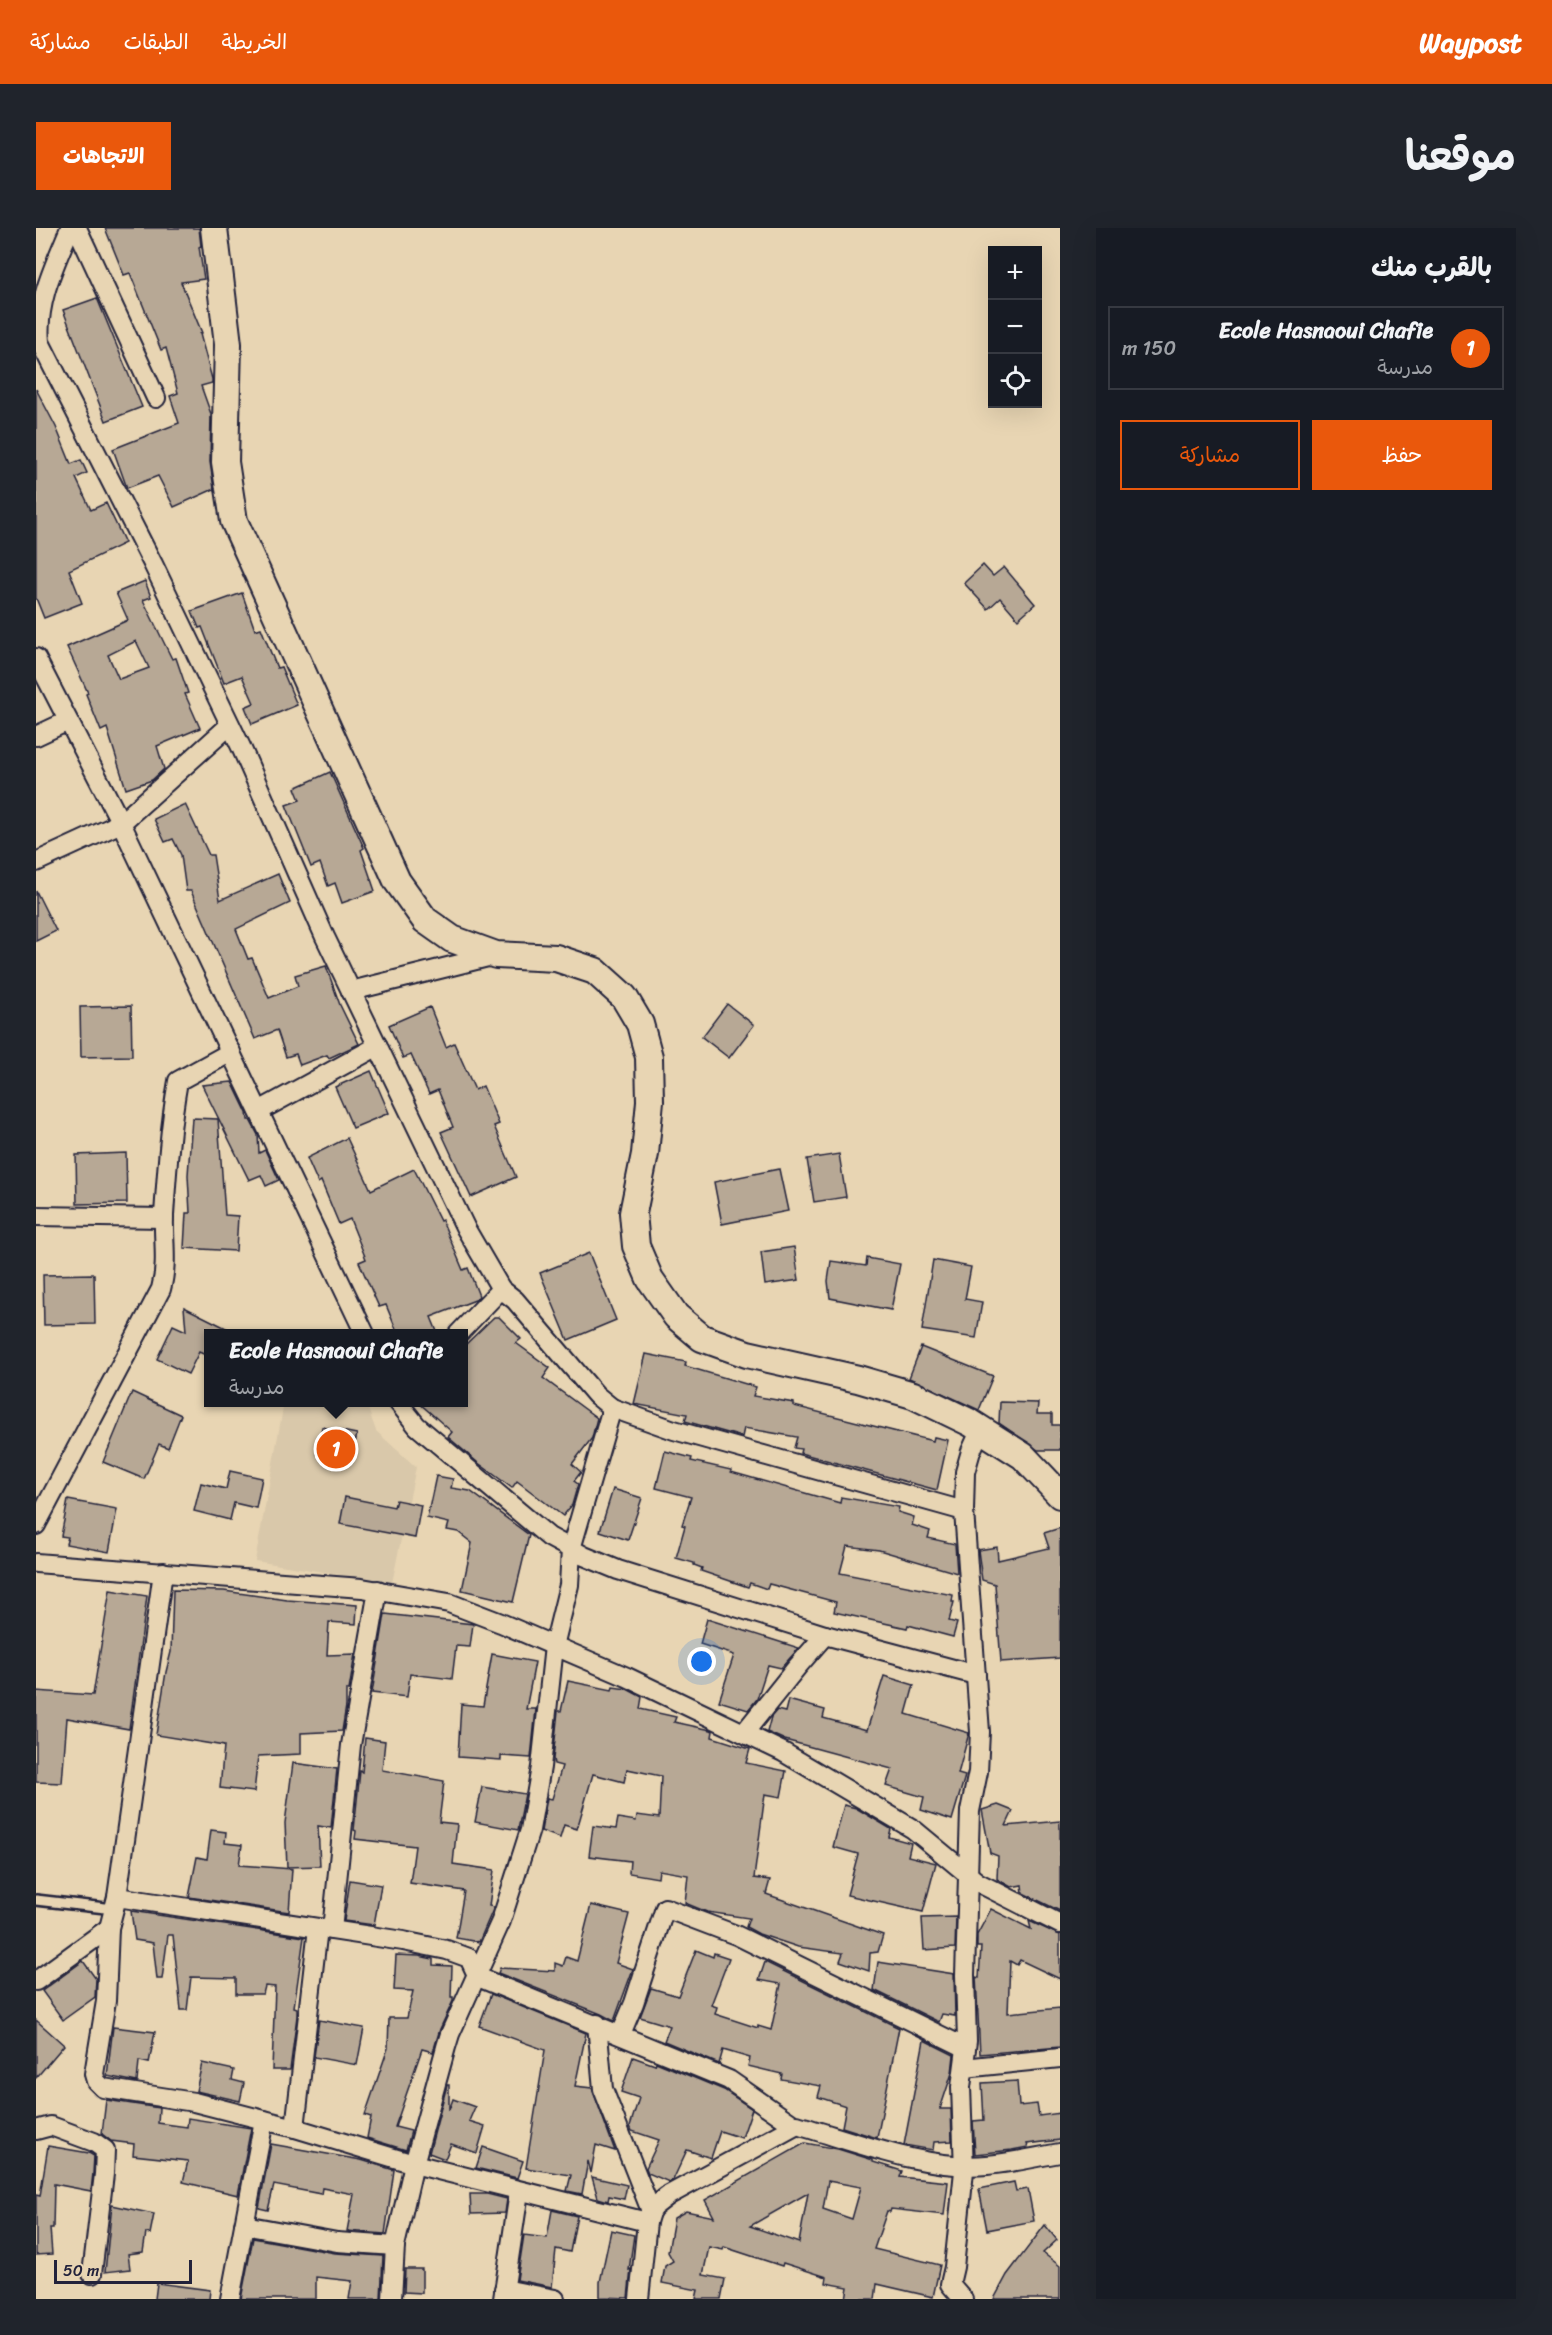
<!DOCTYPE html>
<html lang="ar">
<meta charset="utf-8">
<style>
:root{--surface:#171b24;--page:#20242c;--text:#f1f3f6;--muted:#9ea1a6;--line:#363941;--accent:#ea580c}
body{margin:0;font-family:Sriracha,"Playpen Sans Arabic",sans-serif;background:var(--page);color:var(--text);direction:rtl}
.controls{position:absolute;right:18px;top:18px;display:grid;overflow:hidden;border-radius:0px;box-shadow:0 6px 24px #0002}
.controls button{width:54px;height:54px;display:grid;place-items:center;padding:0;border:0;border-bottom:2px solid var(--line);background:var(--surface);color:var(--text);font:30px sans-serif}
.scale{position:absolute;left:18px;bottom:15px;width:138px;box-sizing:border-box;padding-left:6px;border:3px solid #22223b;border-top:0;font-size:16px;line-height:21px;white-space:nowrap;color:#22223b;-webkit-text-stroke:4px #e8d5b3;paint-order:stroke}
.you{position:absolute;left:666px;top:1434px;width:21px;height:21px;margin:-15px;border:4px solid #fff;border-radius:50%;background:#1a73e8;box-shadow:0 0 0 9px #1a73e833}
.badge{display:grid;place-items:center;width:39px;height:39px;border-radius:50%;background:var(--accent);color:#fff;font-size:20px;font-weight:700}
.pin{position:absolute;translate:-50% -50%;border:3px solid #fff;box-shadow:0 2px 6px #0006}
.popup{position:absolute;left:168px;top:1101px;width:264px;height:78px;box-sizing:border-box;display:grid;place-content:center;border-radius:0px;background:var(--surface);filter:drop-shadow(0 2px 4px #0005);font-size:20px;white-space:nowrap;color:var(--muted)}
.popup b{font-size:22px;color:var(--text)}
.popup::after{content:'';position:absolute;left:50%;top:100%;margin-left:-12px;border:12px solid transparent;border-top-color:var(--surface)}
.list{margin:0;padding:0;list-style:none}
h2{display:flex;justify-content:space-between;align-items:center;height:78px;margin:0;padding:0 24px;font-size:26px}
h2 small{font-size:20px;font-weight:400;color:var(--muted)}
.list li{display:grid;grid-template-columns:39px 1fr auto;gap:18px;align-items:center;box-sizing:border-box;height:84px;margin:0 12px 12px;padding:0 12px;border:2px solid var(--line);border-radius:0px}
.list b{display:block;font-size:22px;white-space:nowrap}
.list p{margin:0;font-size:20px;white-space:nowrap;color:var(--muted)}
.list em{font-size:20px;font-style:normal;color:var(--muted)}
.actions{display:flex;gap:12px;padding:18px 24px}
.actions a{flex:1;padding:14px 0;border:2px solid var(--accent);border-radius:0px;text-align:center;font-size:21px;color:var(--accent)}
.actions .main{background:var(--accent);color:#fff}
.icon{flex:none;width:33px;height:33px;fill:none;stroke:currentColor;stroke-width:2;stroke-linecap:round;stroke-linejoin:round}
.map{position:relative;flex:none;width:1024px;height:2071px;overflow:hidden;direction:ltr;border-radius:0px}
header{display:flex;align-items:center;gap:36px;box-sizing:border-box;height:84px;padding:0 30px;background:var(--accent);color:#fff}
header strong{font-size:28px}
nav{display:flex;gap:33px;margin-inline-start:auto;font-size:21px}
.intro{display:flex;align-items:center;justify-content:space-between;box-sizing:border-box;height:144px;padding:0 36px}
h1{margin:0;font-size:42px}
.button{padding:15px 27px;border-radius:0px;background:var(--accent);color:#fff;font-size:21px;font-weight:700}
main{display:flex;gap:36px;padding:0 36px}
aside{flex:1;background:var(--surface);border-radius:0px;box-shadow:0 6px 24px #0002}
.map>svg:first-child{display:block}
.built{fill:#d9c8aa}
.building{fill:#b7a895;stroke:#22223b;stroke-width:1.5;fill-rule:evenodd}
.lines{fill:none;stroke-linecap:round;stroke-linejoin:round}
.lane-casing{stroke:#22223b;stroke-width:14}
.street-casing{stroke:#22223b;stroke-width:22}
.secondary-casing{stroke:#22223b;stroke-width:30}
.lane{stroke:#e8d5b3;stroke-width:9}
.street{stroke:#e8d5b3;stroke-width:18}
.secondary{stroke:#e8d5b3;stroke-width:26}
</style>
<header>
<strong>Waypost</strong>
<nav><a>الخريطة</a><a>الطبقات</a><a>مشاركة</a></nav>
</header>
<div class="intro"><h1>موقعنا</h1><a class="button">الاتجاهات</a></div>
<main>
<aside>
<h2>بالقرب منك<small></small></h2>
<ul class="list">
<li><span class="badge">1</span><div><b>Ecole Hasnaoui Chafie</b><p>مدرسة</p></div><em>150 m</em></li>
</ul>
<div class="actions"><a class="main">حفظ</a><a>مشاركة</a></div>
</aside>
<div class="map">
<svg width="1024" height="2071" viewBox="0 0 1024 2071">
<rect width="100%" height="100%" fill="#e8d5b3"/>
<filter id="ink" filterUnits="userSpaceOnUse"><feTurbulence type="fractalNoise" baseFrequency=".0167" numOctaves="2"/><feDisplacementMap in="SourceGraphic" scale="12" xChannelSelector="R" yChannelSelector="G"/><feConvolveMatrix kernelMatrix="1 2 1 2 8 2 1 2 1" color-interpolation-filters="sRGB"/></filter>
<g filter="url(#ink)">
<!-- built -->
<polygon class="built" points="248,1175 330,1175 340,1203 380,1239 356,1355 219,1333"/>
<!-- building -->
<g class="building">
<polygon points="69,0 163,0 165,18 163,19 168,51 145,54 166,105 164,106 176,151 176,155 165,158 175,186 174,234 178,261 138,279 122,248 91,260 77,221 143,195 134,168 142,165 130,120 125,122 94,45 88,47"/>
<polygon points="61,70 106,179 70,193 27,82"/>
<polygon points="0,161 20,199 35,236 45,232 51,245 40,250 55,282 70,275 89,315 33,342 46,375 8,390 0,370"/>
<polygon points="947,337 957,348 968,339 999,376 982,391 964,370 952,381 928,355"/>
<path d="M109,353L115,369L107,372L136,431L140,430L152,465L149,466L164,500L121,518L128,541L116,552L90,561L71,500L65,503L50,466L52,465L31,419L92,392L80,365ZM100,413L113,440L83,451L72,427Z"/>
<polygon points="206,365 219,402 225,400 241,440 245,439 261,477 216,496 209,479 218,475 206,448 188,455 166,399 163,400 156,383"/>
<polygon points="294,544 328,620 325,622 339,663 306,675 299,655 292,658 284,635 275,639 250,577 264,572 259,560"/>
<polygon points="149,576 173,627 177,627 184,672 242,646 254,675 200,701 212,731 216,730 233,770 262,758 259,747 290,738 304,777 323,816 293,830 291,827 264,837 260,826 250,829 241,802 219,811 155,663 150,663 145,627 137,611 129,614 118,591"/>
<polygon points="0,663 20,703 0,713"/>
<polygon points="691,776 718,797 693,830 666,809"/>
<polygon points="95,778 96,828 45,829 44,779"/>
<polygon points="394,779 410,819 418,815 439,862 447,858 463,896 458,898 480,949 435,969 405,904 417,899 402,862 393,866 375,827 367,830 353,797"/>
<polygon points="335,843 353,885 317,900 299,859"/>
<polygon points="196,854 211,885 212,892 214,892 222,907 223,925 229,922 243,952 230,958 225,947 213,952 166,857"/>
<polygon points="156,890 182,891 189,987 202,988 200,1023 148,1020 150,985 154,985 152,947"/>
<polygon points="311,910 335,962 378,941 404,993 406,992 427,1042 432,1040 443,1068 439,1072 395,1089 402,1106 362,1106 350,1077 343,1079 323,1034 330,1031 314,991 303,996 285,953 282,955 271,930"/>
<polygon points="90,925 91,975 41,976 40,927"/>
<polygon points="803,926 810,969 778,974 771,931"/>
<polygon points="743,941 752,983 686,996 678,954"/>
<polygon points="758,1019 763,1052 729,1057 725,1024"/>
<polygon points="553,1025 580,1092 532,1112 504,1045"/>
<polygon points="831,1030 864,1036 855,1082 794,1070 792,1053 795,1033 830,1038"/>
<polygon points="897,1032 935,1039 929,1071 946,1074 940,1110 886,1102"/>
<polygon points="58,1046 59,1096 8,1097 7,1047"/>
<polygon points="148,1079 202,1106 172,1106 172,1128 163,1124 152,1146 121,1131 137,1097 150,1103"/>
<polygon points="458,1089 463,1089 485,1111 480,1115 514,1140 507,1150 561,1190 556,1210 536,1236 545,1244 538,1253 542,1256 536,1277 527,1288 481,1253 476,1260 441,1234 412,1209 416,1204 382,1174 428,1174 428,1118"/>
<polygon points="885,1119 957,1148 943,1182 873,1150"/>
<polygon points="610,1126 650,1134 649,1138 720,1159 717,1168 758,1175 758,1178 897,1213 898,1209 912,1212 901,1262 764,1225 765,1221 758,1220 761,1209 708,1200 706,1209 649,1193 651,1186 598,1176"/>
<polygon points="96,1164 145,1187 132,1220 123,1216 108,1251 67,1234"/>
<polygon points="964,1174 1002,1175 1001,1186 1016,1186 1016,1197 1024,1197 1024,1222 1002,1222 963,1195"/>
<polygon points="286,1199 321,1206 315,1233 281,1226"/>
<polygon points="629,1223 656,1230 655,1233 695,1242 695,1244 804,1275 805,1269 863,1279 862,1284 878,1289 876,1297 894,1303 892,1310 919,1316 921,1345 843,1322 811,1318 804,1345 917,1367 916,1374 918,1374 913,1393 921,1395 917,1409 872,1397 871,1400 798,1384 800,1374 733,1356 731,1361 714,1355 712,1359 665,1343 666,1340 658,1337 658,1335 640,1330 649,1298 646,1297 655,1269 620,1260"/>
<polygon points="194,1243 226,1250 220,1280 198,1275 194,1292 158,1283 165,1255 190,1261"/>
<polygon points="400,1248 417,1251 415,1260 434,1263 493,1307 477,1374 426,1362 436,1315 422,1304 411,1302 413,1295 391,1290"/>
<polygon points="577,1261 606,1270 592,1312 564,1303"/>
<polygon points="309,1269 358,1279 360,1272 385,1277 379,1310 304,1296"/>
<polygon points="32,1272 81,1281 73,1324 30,1316 32,1309 25,1308"/>
<polygon points="1024,1300 1024,1430 965,1434 959,1356 946,1352 942,1322 961,1319 962,1332 1013,1320 1008,1305"/>
<polygon points="74,1362 111,1368 93,1501 31,1490 26,1555 0,1554 0,1463 57,1467"/>
<polygon points="137,1362 188,1363 251,1372 321,1377 320,1396 293,1394 291,1427 319,1426 313,1462 310,1462 310,1478 306,1503 265,1505 265,1526 222,1528 218,1564 184,1560 188,1518 120,1507 130,1444 135,1424"/>
<polygon points="349,1386 437,1396 434,1419 420,1418 416,1451 374,1446 371,1469 336,1465"/>
<polygon points="671,1391 763,1420 745,1440 732,1437 721,1471 712,1482 683,1473 698,1427 664,1416"/>
<polygon points="456,1426 499,1434 490,1481 500,1481 495,1530 465,1528 465,1532 422,1529 425,1476 447,1478"/>
<polygon points="848,1448 878,1457 870,1486 933,1505 922,1546 929,1548 916,1592 885,1582 888,1569 850,1558 856,1541 749,1512 731,1504 735,1489 741,1482 749,1484 752,1472 789,1482 787,1490 831,1502"/>
<polygon points="532,1453 576,1462 577,1459 591,1461 606,1469 604,1481 640,1489 638,1494 675,1502 677,1503 676,1509 714,1521 710,1535 750,1543 745,1569 729,1566 718,1650 734,1652 730,1666 847,1707 842,1724 834,1725 833,1743 804,1733 807,1725 762,1719 723,1706 710,1699 713,1690 671,1684 649,1675 652,1647 623,1642 622,1650 593,1645 594,1633 553,1628 557,1598 580,1601 582,1590 600,1593 601,1587 623,1590 625,1548 591,1541 588,1554 557,1546 541,1601 528,1597 524,1610 505,1603 511,1570 516,1571 526,1538 518,1536 517,1531 522,1483 525,1483"/>
<polygon points="329,1510 349,1513 346,1542 408,1553 403,1594 421,1596 417,1636 458,1642 453,1678 458,1679 443,1714 420,1710 428,1663 374,1655 379,1618 319,1611 320,1603 318,1602 324,1543 326,1544"/>
<polygon points="257,1535 301,1541 295,1600 282,1598 284,1638 251,1639 249,1595"/>
<polygon points="446,1559 489,1566 482,1602 439,1594"/>
<polygon points="808,1577 820,1580 855,1601 853,1609 875,1615 872,1628 900,1635 887,1684 811,1667 822,1626 797,1619"/>
<polygon points="962,1577 977,1583 970,1598 1024,1593 1024,1683 987,1665 986,1657 975,1659 961,1651 962,1628 954,1625 946,1582"/>
<polygon points="175,1602 190,1604 189,1615 206,1617 203,1637 256,1641 253,1684 153,1669 161,1629 171,1631"/>
<polygon points="314,1652 345,1657 338,1697 308,1693"/>
<polygon points="555,1677 593,1686 580,1735 597,1741 578,1793 565,1786 462,1745 464,1740 519,1743 519,1735 527,1738 530,1729 541,1733"/>
<polygon points="955,1681 995,1701 993,1693 1024,1707 1024,1751 984,1732 981,1737 974,1733 972,1785 1024,1780 1024,1819 944,1826 940,1749 943,1750 945,1719 941,1719 941,1707"/>
<polygon points="95,1683 268,1709 258,1779 261,1780 261,1788 254,1842 236,1842 239,1759 229,1758 227,1766 200,1766 200,1750 155,1749 151,1782 145,1782 137,1707 132,1707 126,1751 121,1751 117,1715 99,1712"/>
<polygon points="920,1689 919,1720 888,1722 886,1690"/>
<polygon points="660,1722 677,1729 678,1725 693,1730 675,1777 681,1779 679,1786 722,1800 722,1798 735,1802 745,1756 723,1752 729,1734 863,1800 841,1910 806,1899 810,1878 782,1869 785,1858 745,1851 746,1846 712,1838 714,1830 687,1822 683,1836 628,1813 634,1798 604,1789 615,1760 642,1768"/>
<polygon points="360,1727 383,1728 397,1731 397,1737 416,1738 415,1769 417,1769 417,1773 404,1801 397,1824 386,1821 359,1899 375,1903 370,1922 331,1910 335,1889 329,1887 352,1820 353,1790 371,1790 377,1763 358,1762"/>
<polygon points="47,1733 60,1751 59,1769 27,1792 6,1763"/>
<polygon points="842,1734 918,1746 919,1788 906,1786 903,1794 838,1762"/>
<polygon points="455,1766 550,1805 539,1858 556,1860 579,1923 560,1917 555,1945 552,1933 546,1966 531,1963 535,1947 490,1940 509,1822 443,1798"/>
<polygon points="0,1792 28,1817 0,1850"/>
<polygon points="283,1792 328,1800 321,1837 278,1829"/>
<polygon points="77,1799 119,1804 113,1835 103,1833 101,1854 71,1848"/>
<polygon points="888,1812 918,1827 916,1845 904,1881 915,1881 916,1913 898,1914 897,1922 868,1917"/>
<polygon points="597,1829 619,1837 620,1834 688,1862 716,1881 706,1910 684,1903 675,1930 651,1922 637,1952 633,1954 612,1945 610,1940 623,1912 596,1903 594,1898 603,1870 585,1864"/>
<polygon points="166,1835 198,1842 196,1852 208,1855 204,1873 160,1863"/>
<polygon points="981,1853 983,1878 1001,1876 1003,1888 1024,1885 1024,1912 991,1916 992,1919 976,1922 939,1926 937,1893 948,1892 946,1855"/>
<polygon points="411,1857 413,1857 413,1882 417,1871 439,1879 433,1893 449,1898 441,1925 415,1916 409,1931 393,1925"/>
<polygon points="70,1872 123,1880 122,1895 151,1899 152,1890 215,1900 202,1967 147,1954 152,1933 97,1927 98,1916 75,1913 66,1906"/>
<path d="M769,1915L802,1921L837,1932V1934L866,1943L864,1949L912,1954L908,1987L855,1981L854,1984L851,1983L838,2021L904,2037L897,2069L841,2056L839,2071H810L812,2059L790,2055L791,2049L747,2035L746,2038L688,2019L687,2022L673,2019L667,2047L689,2051L685,2071H660L662,2062L626,2055L629,2038L637,2033L632,2024L638,1990L650,1983L678,1989L669,1972ZM792,1953L825,1959L816,1991L787,1981ZM772,1965L763,2015L714,1998Z"/>
<polygon points="235,1916 325,1932 358,1942 349,2006 311,2003 318,1966 286,1960 285,1966 238,1957 232,1982 223,1980"/>
<polygon points="12,1918 53,1925 58,1928 57,1945 55,1963 18,1956 17,2000 14,2000 16,2026 0,2027 0,1967 4,1968"/>
<polygon points="447,1919 487,1933 481,1950 440,1940"/>
<polygon points="556,1949 591,1957 588,1971 573,1968 572,1973 562,1970"/>
<polygon points="978,1954 980,1963 992,1961 998,1993 951,2002 943,1961"/>
<polygon points="434,1966 451,1966 471,1971 469,1985 435,1986"/>
<polygon points="76,1977 118,1986 114,2006 110,2005 107,2024 92,2026 94,2041 69,2044"/>
<polygon points="516,1982 541,1988 534,2024 520,2021 516,2059 481,2052 488,2007 511,2010"/>
<polygon points="1009,1997 1021,2012 1007,2025 1024,2038 1024,2071 958,2071 971,2047"/>
<polygon points="575,2002 598,2007 593,2042 595,2041 592,2070 564,2069 564,2054"/>
<polygon points="217,2010 299,2025 347,2028 345,2071 313,2071 316,2053 280,2049 280,2071 205,2071"/>
<polygon points="369,2041 386,2041 386,2065 368,2064"/>
<polygon points="121,2055 174,2062 173,2071 119,2071"/>
</g>
<g class="lines">
<!-- lane casing -->
<g class="lane-casing">
<polyline id="lane" points="0,1672 78,1681"/>
</g>
<!-- street casing -->
<g class="street-casing">
<g id="street">
<path d="M34,0C19,37 0,73 4,114L117,336L205,519L289,709L430,1001L465,1061L479,1072L560,1167L576,1180L638,1202L928,1283"/>
<polyline points="41,0 120,170"/>
<polyline points="0,430 85,595 329,1106"/>
<polyline points="0,508 32,493"/>
<polyline points="0,634 85,595 194,497"/>
<polyline points="315,763 460,727"/>
<polyline points="223,883 342,818"/>
<polyline points="0,988 128,990"/>
<polyline points="422,1106 465,1061"/>
<polyline points="362,1174 381,1198 513,1309 548,1328 582,1342 789,1407 940,1447"/>
<path d="M0,1297L125,1061C132,1036 127,1012 128,987C131,942 134,897 142,853L195,824"/>
<polyline points="0,1335 326,1360 413,1375 465,1395 591,1449 747,1524 877,1601 941,1654 1024,1696"/>
<polyline points="127,1344 81,1669 73,1700 70,1773 58,1846 60,1853 67,1860 158,1874 259,1900 378,1936 611,1994"/>
<polyline points="708,1505 761,1439 789,1407"/>
<polyline points="81,1669 367,1713 411,1722 433,1730 442,1749 693,1852 759,1898"/>
<polyline points="296,1702 315,1517 342,1362"/>
<polyline points="0,1753 73,1700"/>
<polyline points="561,1796 567,1861 615,1983"/>
<polyline points="585,1806 598,1775 629,1680 700,1707 930,1820"/>
<polyline points="928,1840 1024,1830"/>
<polyline points="259,1900 282,1700"/>
<polyline points="0,1902 15,1898 58,1914 69,1922 68,1946 56,2046"/>
<polyline points="208,1997 301,2014 359,2018"/>
<polyline points="468,2061 519,2071"/>
<polyline points="194,2071 228,1892"/>
<polyline points="356,2071 359,2018 378,1936 410,1819 414,1806 465,1693 494,1602 505,1539 518,1418 533,1357 535,1321 576,1180"/>
<polyline points="467,2071 483,1964"/>
<path d="M603,2071L611,1994L615,1981L633,1967L761,1897C817,1913 893,1943 951,1937C975,1935 1000,1929 1024,1925"/>
<polyline points="927,2071 914,2056 918,2039 928,1943 925,1859 931,1813 929,1747 934,1583 942,1544 944,1504 928,1283 929,1244 935,1223 945,1201"/>
</g>
</g>
<!-- secondary casing -->
<g class="secondary-casing">
<polyline id="secondary" points="178,0 192,116 189,234 198,293 361,653 389,692 416,711 460,727 520,730 559,743 588,769 604,796 613,829 614,873 609,926 597,985 600,1018 614,1051 640,1088 666,1110 711,1126 822,1151 877,1167 935,1195 987,1228 1024,1267"/>
</g>
<!-- lane -->
<use href="#lane" class="lane"/>
<!-- street -->
<use href="#street" class="street"/>
<!-- secondary -->
<use href="#secondary" class="secondary"/>
</g>
</g>
</svg>
<div class="controls">
<button>+</button>
<button>−</button>
<button><svg class="icon" aria-label="locate" viewBox="0 0 24 24"><circle cx="12" cy="12" r="6"/><path d="M12 2v4M12 18v4M2 12h4M18 12h4"/></svg></button>
</div>
<div class="scale">50 m</div>
<div class="you"></div>
<div class="pin badge" style="left:300px;top:1221px">1</div>
<div class="popup"><b>Ecole Hasnaoui Chafie</b>مدرسة</div>
</div>
</main>
